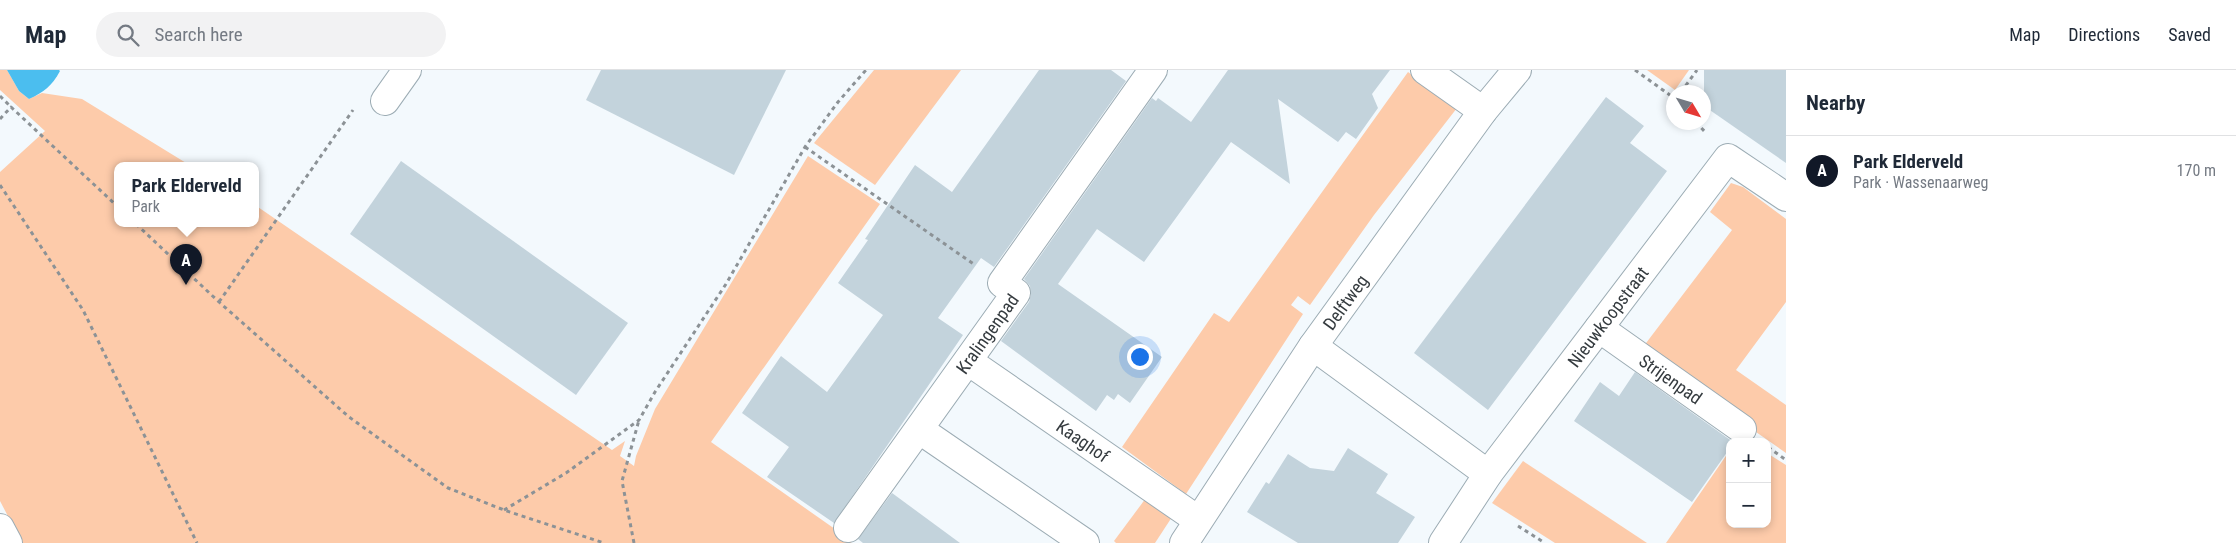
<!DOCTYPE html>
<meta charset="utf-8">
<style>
:root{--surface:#fff;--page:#f2f2f3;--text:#1f2937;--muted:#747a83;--line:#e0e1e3;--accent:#111827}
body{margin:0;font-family:"Roboto Condensed",sans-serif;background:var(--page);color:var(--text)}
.controls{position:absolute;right:15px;bottom:15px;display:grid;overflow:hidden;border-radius:10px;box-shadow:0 2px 8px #0003}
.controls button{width:45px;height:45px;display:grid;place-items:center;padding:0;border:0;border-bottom:1px solid var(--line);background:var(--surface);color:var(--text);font:25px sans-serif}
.compass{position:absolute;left:1666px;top:15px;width:45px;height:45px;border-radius:50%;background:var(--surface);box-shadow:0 2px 8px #0003;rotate:128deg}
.you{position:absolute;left:1139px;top:286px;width:18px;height:18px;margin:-12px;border:4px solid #fff;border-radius:50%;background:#1a73e8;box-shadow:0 0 0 8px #1a73e833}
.badge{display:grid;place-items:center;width:32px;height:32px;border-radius:50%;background:var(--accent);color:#fff;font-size:16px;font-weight:700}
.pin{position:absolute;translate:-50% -41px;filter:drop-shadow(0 1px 2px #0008)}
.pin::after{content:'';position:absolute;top:26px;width:18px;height:15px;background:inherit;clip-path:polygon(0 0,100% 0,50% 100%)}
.popup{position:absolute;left:114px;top:92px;width:145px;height:65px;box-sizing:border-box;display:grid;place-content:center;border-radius:10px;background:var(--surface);filter:drop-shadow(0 1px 4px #0005);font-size:16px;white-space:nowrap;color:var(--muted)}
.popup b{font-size:19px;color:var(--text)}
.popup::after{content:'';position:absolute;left:50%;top:100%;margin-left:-10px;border:10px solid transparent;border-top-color:var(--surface)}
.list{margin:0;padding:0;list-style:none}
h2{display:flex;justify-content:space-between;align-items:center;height:65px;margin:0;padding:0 20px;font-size:21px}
h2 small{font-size:16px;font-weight:400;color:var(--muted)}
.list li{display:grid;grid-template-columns:32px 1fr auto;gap:15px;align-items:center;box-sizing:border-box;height:70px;padding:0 20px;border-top:1px solid var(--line)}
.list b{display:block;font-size:19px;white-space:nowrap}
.list p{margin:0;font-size:16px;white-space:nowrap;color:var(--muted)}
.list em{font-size:16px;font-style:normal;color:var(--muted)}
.icon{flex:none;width:28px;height:28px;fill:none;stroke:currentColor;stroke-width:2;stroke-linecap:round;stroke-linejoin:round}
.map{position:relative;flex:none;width:1786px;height:473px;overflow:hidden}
header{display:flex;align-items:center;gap:30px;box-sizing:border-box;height:70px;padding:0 25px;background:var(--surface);border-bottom:1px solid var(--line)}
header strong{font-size:24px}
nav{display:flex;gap:28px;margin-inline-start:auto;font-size:18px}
.search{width:350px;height:45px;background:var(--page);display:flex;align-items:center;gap:12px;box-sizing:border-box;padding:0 18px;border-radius:28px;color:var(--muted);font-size:19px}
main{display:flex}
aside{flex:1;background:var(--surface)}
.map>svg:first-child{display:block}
.green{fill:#fdcbaa}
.water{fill:#4bbeef}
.building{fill:#c3d3dc}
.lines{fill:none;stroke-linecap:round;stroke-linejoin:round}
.minor-casing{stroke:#9cacb4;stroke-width:30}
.major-casing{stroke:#9cacb4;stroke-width:30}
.path{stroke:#8c9296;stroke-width:3;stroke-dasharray:4 4;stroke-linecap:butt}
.minor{stroke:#fff;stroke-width:28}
.major{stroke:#fff;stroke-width:28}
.labels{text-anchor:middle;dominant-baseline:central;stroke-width:4;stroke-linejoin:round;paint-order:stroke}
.street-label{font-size:18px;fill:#353b3f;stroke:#fff}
</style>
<header>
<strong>Map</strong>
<div class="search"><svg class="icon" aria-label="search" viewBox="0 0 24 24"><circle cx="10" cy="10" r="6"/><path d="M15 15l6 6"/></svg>Search here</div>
<nav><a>Map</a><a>Directions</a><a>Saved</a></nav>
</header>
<main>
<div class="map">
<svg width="1786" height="473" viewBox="0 0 1786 473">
<rect width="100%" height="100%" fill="#f3f9fd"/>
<!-- green -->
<g class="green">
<polygon points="0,0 7,0 19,21 29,29 42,23 82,29 191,96 117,96 117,154 255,154 255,135 612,380 625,371 620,386 634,396 636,386 655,339 808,86 880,134 711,372 852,471 851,473 22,473 0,431 0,102 45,61 0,20"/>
<polygon points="874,0 961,0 875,115 814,73"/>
<polygon points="1647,0 1689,0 1675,20"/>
<polygon points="1408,2 1457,38 1374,145 1310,235 1298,226 1291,235 1303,244 1186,424 1122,377 1214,243 1229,252"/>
<polygon points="1731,113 1743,117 1786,149 1786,232 1736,300 1786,335 1786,383 1640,281 1732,160 1710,142"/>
<polygon points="1730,380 1730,454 1767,454 1767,383 1786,395 1786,473 1666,473"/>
<polygon points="1523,391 1647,473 1555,473 1492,433"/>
<polygon points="1146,428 1172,447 1155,473 1116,473 1114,471"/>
</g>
<!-- water -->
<path class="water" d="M7,0H59L60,1C52,16 44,22 29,29L19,21Z"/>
<!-- building -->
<g class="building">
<polygon points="601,0 786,0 734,105 586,30"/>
<polygon points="1039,0 1111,0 1126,11 994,197 981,188 938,248 963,265 834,453 767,407 789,377 742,343 781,286 827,322 883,245 838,213 868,170 865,169 915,95 952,122"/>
<polygon points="1228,0 1390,0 1372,24 1378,38 1356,69 1346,62 1338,72 1278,29 1290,114 1231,72 1144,192 1097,159 1058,214 1162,287 1130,333 1118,324 1114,330 1107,325 1096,341 1001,271 1029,232 1031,225 1030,216 1024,209 1152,28 1156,31 1158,28 1191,52"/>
<polygon points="1704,0 1786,0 1786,93 1704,36"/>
<polygon points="1606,27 1644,56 1630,73 1667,101 1488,340 1414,283"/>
<polygon points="401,91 628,253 576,325 350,164"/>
<polygon points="1635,302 1733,372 1730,372 1730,378 1692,432 1574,351 1600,312 1619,326"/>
<polygon points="1348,378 1388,404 1376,423 1415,447 1398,473 1298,473 1247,442 1266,412 1269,414 1288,384 1310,398 1334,401"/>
<polygon points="892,423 960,473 863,473 858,469"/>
</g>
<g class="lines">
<!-- minor casing -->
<g class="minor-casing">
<g id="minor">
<polyline points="1425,0 1483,41"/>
<polyline points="385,31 407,0"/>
<path id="s1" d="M1599,258L1742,359"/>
<polyline points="1313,276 1488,404"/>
<path id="s2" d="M968,291L1198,450"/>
<polyline points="920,360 1085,473"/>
<path id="s3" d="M848,458L1016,223L1002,213L1153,0"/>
<path id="s4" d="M1184,473L1313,276L1483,41L1517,0"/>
<path id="s5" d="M1443,473L1488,404L1728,88L1786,127"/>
</g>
</g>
<!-- major casing -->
<g class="major-casing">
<polyline id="major" points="0,458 8,473"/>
</g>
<!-- path -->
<g class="path">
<polyline points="1635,0 1674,28"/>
<polyline points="1681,22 1697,0"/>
<polyline points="0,26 11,37"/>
<polyline points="0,49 11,37 117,136"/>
<polyline points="1696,52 1706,63"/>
<polyline points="805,77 975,195"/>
<polyline points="0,115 83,240 197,473"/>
<polyline points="136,154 219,232 349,347 448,418 504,440 604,473"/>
<polyline points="219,232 353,40"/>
<polyline points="1768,377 1786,390"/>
<polyline points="504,440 566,403 639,350 655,322 726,214 805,77 838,32 866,0"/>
<polyline points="1518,456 1545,473"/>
<polyline points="634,473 622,411 639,350"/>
</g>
<!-- minor -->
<use href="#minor" class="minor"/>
<!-- major -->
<use href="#major" class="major"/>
</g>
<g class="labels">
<!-- street labels -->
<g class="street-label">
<text stroke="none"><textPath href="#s4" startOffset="290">Delftweg</textPath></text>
<text stroke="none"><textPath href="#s5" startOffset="280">Nieuwkoopstraat</textPath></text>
<text stroke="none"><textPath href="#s3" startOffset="239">Kralingenpad</textPath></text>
<text stroke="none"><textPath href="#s1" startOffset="88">Strijenpad</textPath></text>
<text stroke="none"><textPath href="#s2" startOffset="140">Kaaghof</textPath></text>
</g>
</g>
</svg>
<div class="controls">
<button>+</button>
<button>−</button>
</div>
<svg class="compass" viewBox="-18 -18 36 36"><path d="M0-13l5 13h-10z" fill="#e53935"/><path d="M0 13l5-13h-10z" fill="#747a83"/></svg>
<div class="you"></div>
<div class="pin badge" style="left:186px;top:215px">A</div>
<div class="popup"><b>Park Elderveld</b>Park</div>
</div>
<aside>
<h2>Nearby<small></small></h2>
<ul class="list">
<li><span class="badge">A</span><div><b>Park Elderveld</b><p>Park · Wassenaarweg</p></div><em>170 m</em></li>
</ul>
</aside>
</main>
